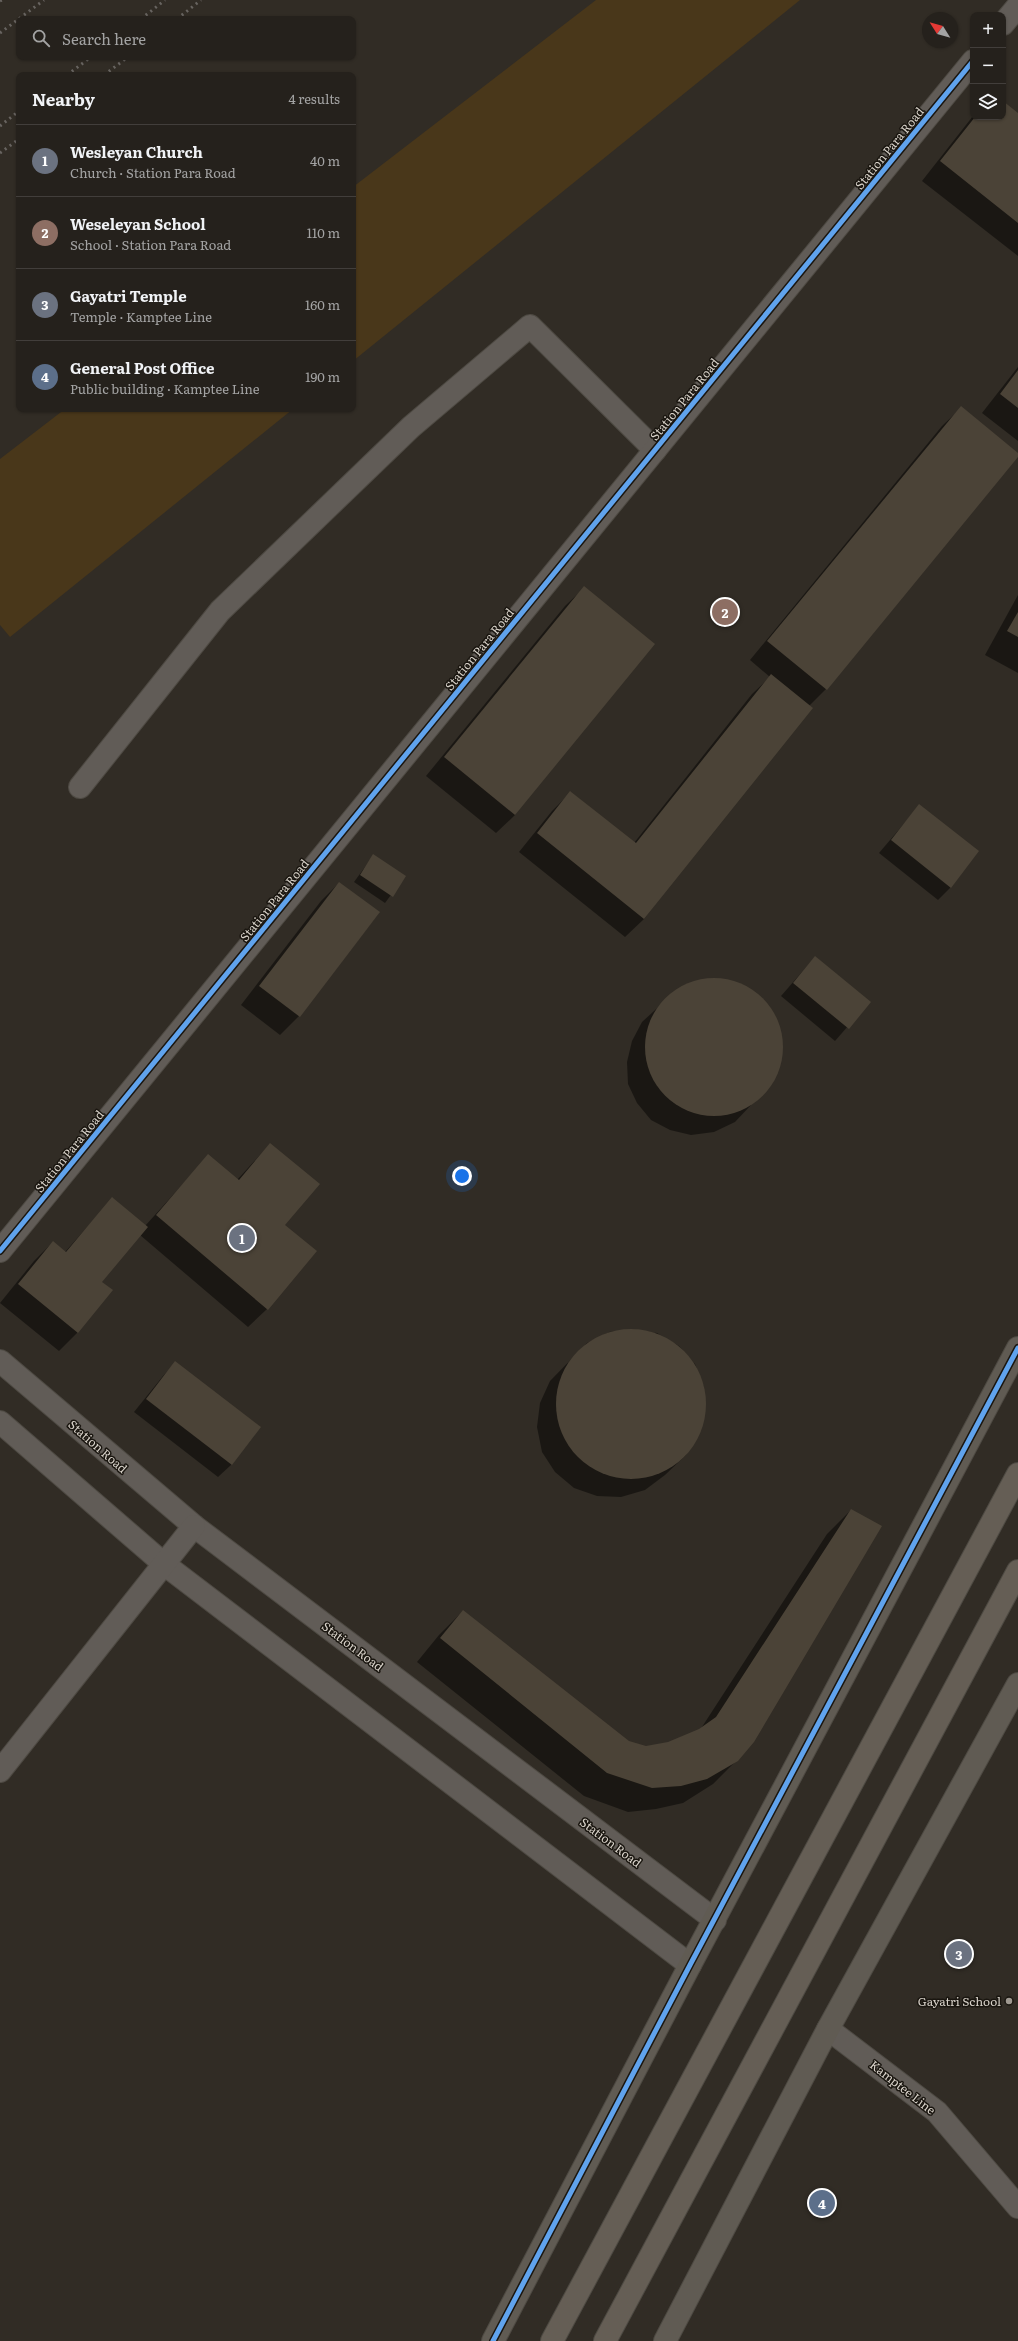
<!DOCTYPE html>
<meta charset="utf-8">
<style>
:root{--surface:#25211c;--page:#2d2925;--text:#f1f3f6;--muted:#a3a3a3;--line:#423e3b;--accent:#2563eb}
body{margin:0;font-family:Literata,serif;background:var(--page);color:var(--text)}
.controls{position:absolute;right:12px;top:12px;display:grid;overflow:hidden;border-radius:8px;box-shadow:0 1px 3px #0004}
.controls button{width:36px;height:36px;display:grid;place-items:center;padding:0;border:0;border-bottom:1px solid var(--line);background:var(--surface);color:var(--text);font:20px sans-serif}
.compass{position:absolute;left:922px;top:12px;width:36px;height:36px;border-radius:50%;background:var(--surface);box-shadow:0 1px 3px #0004;rotate:307deg}
.you{position:absolute;left:462px;top:1176px;width:14px;height:14px;margin:-10px;border:3px solid #fff;border-radius:50%;background:#1a73e8;box-shadow:0 0 0 6px #1a73e833}
.badge{display:grid;place-items:center;width:26px;height:26px;border-radius:50%;background:var(--accent);color:#fff;font-size:13px;font-weight:700}
.pin{position:absolute;translate:-50% -50%;border:2px solid #fff;box-shadow:0 1px 4px #0006}
.list{margin:0;padding:0;list-style:none}
h2{display:flex;justify-content:space-between;align-items:center;height:52px;margin:0;padding:0 16px;font-size:17px}
h2 small{font-size:13px;font-weight:400;color:var(--muted)}
.list li{display:grid;grid-template-columns:26px 1fr auto;gap:12px;align-items:center;box-sizing:border-box;height:72px;padding:0 16px;border-top:1px solid var(--line)}
.list b{display:block;font-size:15px;white-space:nowrap}
.list p{margin:0;font-size:13px;white-space:nowrap;color:var(--muted)}
.list em{font-size:13px;font-style:normal;color:var(--muted)}
.icon{flex:none;width:22px;height:22px;fill:none;stroke:currentColor;stroke-width:2;stroke-linecap:round;stroke-linejoin:round}
.map{position:relative;flex:none;width:1018px;height:2341px;overflow:hidden}
.search{position:absolute;background:var(--surface);box-shadow:0 1px 3px #0004;left:16px;top:16px;width:340px;height:44px;display:flex;align-items:center;gap:10px;box-sizing:border-box;padding:0 14px;border-radius:8px;color:var(--muted);font-size:15px}
.panel{position:absolute;background:var(--surface);box-shadow:0 1px 3px #0004;left:16px;top:72px;width:340px;height:340px;border-radius:8px}
.map>svg:first-child{display:block}
.green{fill:#49371a}
.shadow{fill:#0007}
.building{fill:#4b4337}
.lines{fill:none;stroke-linecap:round;stroke-linejoin:round}
.street-casing{stroke:#4e4a43;stroke-width:24}
.secondary-casing{stroke:#4e4a43;stroke-width:24}
.primary-casing{stroke:#4e4a43;stroke-width:24}
.street{stroke:#615c57;stroke-width:22}
.secondary{stroke:#605b53;stroke-width:22}
.primary{stroke:#655e55;stroke-width:22}
.rail{stroke:#686460;stroke-width:3;stroke-dasharray:2 4;stroke-linecap:butt}
.cycleway-casing{stroke:#1a1610;stroke-width:8}
.cycleway{stroke:#60a3ed;stroke-width:5}
.poi-dot{fill:#9e9890;stroke:#1a1610;stroke-width:1.5}
.labels{text-anchor:middle;dominant-baseline:central;stroke-width:3;stroke-linejoin:round;paint-order:stroke}
.street-label{font-size:12px;fill:#d8d2c9;stroke:#1a1610}
.poi-label{font-size:12px;fill:#d8d2c9;stroke:#1a1610;text-anchor:end}
</style>
<div class="map">
<svg width="1018" height="2341" viewBox="0 0 1018 2341">
<rect width="100%" height="100%" fill="#312c25"/>
<!-- green -->
<g class="green">
<polygon points="596,0 800,0 353,361 353,187"/>
<polygon points="65,409 293,409 10,637 0,625 0,459"/>
</g>
<!-- shadow -->
<g class="shadow">
<polygon points="1003,103 1018,114 1018,256 922,181 973,116 1003,117"/>
<polygon points="1018,367 1018,441 982,413"/>
<polygon points="961,408 1018,455 826,689 809,706 644,919 625,937 519,852 552,811 571,792 634,843 752,694 770,677 750,660 942,426"/>
<polygon points="584,588 515,815 496,833 426,776 565,606"/>
<polygon points="1018,595 1018,673 985,655"/>
<polygon points="919,806 951,887 938,900 879,853"/>
<polygon points="373,856 405,876 385,903 354,882"/>
<polygon points="339,883 379,913 299,1016 280,1035 241,1005 321,901"/>
<polygon points="815,957 869,1002 835,1041 781,996"/>
<polygon points="722,979 744,986 763,999 776,1019 782,1041 780,1064 770,1085 735,1122 714,1132 691,1135 670,1130 651,1120 637,1103 628,1084 627,1062 632,1041 642,1022 678,989 698,981"/>
<polygon points="270,1144 284,1225 267,1309 248,1327 140,1235 101,1282 78,1332 59,1351 0,1303 34,1261 53,1242 65,1252 113,1198 145,1226 208,1156 237,1180"/>
<polygon points="633,1329 657,1333 679,1346 695,1364 704,1387 705,1412 698,1436 685,1456 665,1475 645,1490 621,1497 597,1496 574,1488 555,1472 542,1452 537,1427 540,1403 550,1381 587,1343 609,1332"/>
<polygon points="175,1363 260,1427 231,1465 218,1477 134,1412 163,1376"/>
<polygon points="851,1510 737,1760 713,1784 683,1803 656,1809 628,1812 584,1796 417,1662 439,1635 463,1611 629,1742 646,1747 668,1743 700,1730 827,1534"/>
</g>
<!-- building -->
<g class="building">
<polygon points="1003,101 1018,113 1018,223 940,161 975,117 1003,117"/>
<polygon points="1018,370 1018,408 1000,394"/>
<polygon points="961,406 1018,453 1018,457 827,690 767,641"/>
<polygon points="584,586 655,644 515,815 444,757"/>
<polygon points="1018,612 1018,637 1007,631"/>
<polygon points="771,674 813,708 644,919 537,833 570,791 636,843"/>
<polygon points="919,804 979,851 951,888 891,840"/>
<polygon points="373,854 406,876 393,897 360,875"/>
<polygon points="339,882 380,912 300,1017 259,986"/>
<polygon points="815,956 871,1002 849,1029 793,983"/>
<circle cx="714" cy="1047" r="69"/>
<polygon points="270,1143 320,1184 285,1225 317,1251 268,1310 156,1215 208,1154 239,1180"/>
<polygon points="112,1197 148,1227 102,1282 113,1290 78,1333 18,1284 53,1241 66,1252"/>
<circle cx="631" cy="1404" r="75"/>
<polygon points="175,1361 261,1427 232,1465 146,1399"/>
<polygon points="851,1509 882,1526 754,1742 738,1761 707,1779 681,1786 652,1788 607,1773 440,1638 463,1610 629,1741 646,1746 668,1742 699,1729 716,1717"/>
</g>
<g class="lines">
<!-- street casing -->
<g class="street-casing">
<g id="street">
<polyline points="1003,24 1018,6"/>
<polyline points="80,787 220,611 411,427 530,326 655,450"/>
<polyline points="0,1251 973,61"/>
<polyline points="0,1361 194,1526 715,1920"/>
<polyline points="0,1422 164,1564 690,1965"/>
<polyline points="0,1771 194,1526"/>
<polyline points="828,2029 937,2112 1018,2207"/>
</g>
</g>
<!-- secondary casing -->
<g class="secondary-casing">
<g id="secondary">
<polyline points="493,2341 690,1965 1018,1348"/>
<polyline points="665,2341 828,2029 1018,1684"/>
</g>
</g>
<!-- primary casing -->
<g class="primary-casing">
<g id="primary">
<polyline points="552,2341 1018,1474"/>
<polyline points="605,2341 1018,1571"/>
</g>
</g>
<!-- street -->
<use href="#street" class="street"/>
<!-- secondary -->
<use href="#secondary" class="secondary"/>
<!-- primary -->
<use href="#primary" class="primary"/>
<!-- rail -->
<g class="rail">
<polyline points="0,1 2,0"/>
<polyline points="141,19 165,0"/>
<polyline points="177,19 201,0"/>
<polyline points="0,33 44,0"/>
<polyline points="67,75 91,57"/>
<polyline points="104,75 128,57"/>
<polyline points="0,126 19,111"/>
<polyline points="0,153 19,139"/>
</g>
<!-- cycleway casing -->
<g class="cycleway-casing">
<g id="cycleway">
<polyline points="0,1251 973,61"/>
<polyline points="493,2341 690,1965 1018,1348"/>
</g>
</g>
<!-- cycleway -->
<use href="#cycleway" class="cycleway"/>
</g>
<!-- markers -->
<circle class="poi-dot" cx="1009" cy="2001" r="4"/>
<g class="labels">
<!-- street labels -->
<g class="street-label">
<text transform="translate(889 148) rotate(-51)">Station Para Road</text>
<text transform="translate(684 399) rotate(-51)">Station Para Road</text>
<text transform="translate(479 649) rotate(-51)">Station Para Road</text>
<text transform="translate(274 900) rotate(-51)">Station Para Road</text>
<text transform="translate(69 1151) rotate(-51)">Station Para Road</text>
<text transform="translate(98 1446) rotate(41)">Station Road</text>
<text transform="translate(353 1646) rotate(37)">Station Road</text>
<text transform="translate(611 1842) rotate(37)">Station Road</text>
<text transform="translate(903 2087) rotate(38)">Kamptee Line</text>
</g>
<!-- poi labels -->
<g class="poi-label">
<text x="1001" y="2001">Gayatri School</text>
</g>
</g>
</svg>
<div class="controls">
<button>+</button>
<button>−</button>
<button><svg class="icon" aria-label="layers" viewBox="0 0 24 24"><path d="M12 4l9 5-9 5-9-5zM3 14l9 5 9-5"/></svg></button>
</div>
<svg class="compass" viewBox="-18 -18 36 36"><path d="M0-13l5 13h-10z" fill="#e53935"/><path d="M0 13l5-13h-10z" fill="#a3a3a3"/></svg>
<div class="you"></div>
<div class="pin badge" style="left:242px;top:1238px;background:#6b7280">1</div>
<div class="pin badge" style="left:725px;top:612px;background:#8d6e63">2</div>
<div class="pin badge" style="left:959px;top:1954px;background:#6b7280">3</div>
<div class="pin badge" style="left:822px;top:2203px;background:#5c6f8a">4</div>
<div class="search"><svg class="icon" aria-label="search" viewBox="0 0 24 24"><circle cx="10" cy="10" r="6"/><path d="M15 15l6 6"/></svg>Search here</div>
<section class="panel">
<h2>Nearby<small>4 results</small></h2>
<ul class="list">
<li><span class="badge" style="background:#6b7280">1</span><div><b>Wesleyan Church</b><p>Church · Station Para Road</p></div><em>40 m</em></li>
<li><span class="badge" style="background:#8d6e63">2</span><div><b>Weseleyan School</b><p>School · Station Para Road</p></div><em>110 m</em></li>
<li><span class="badge" style="background:#6b7280">3</span><div><b>Gayatri Temple</b><p>Temple · Kamptee Line</p></div><em>160 m</em></li>
<li><span class="badge" style="background:#5c6f8a">4</span><div><b>General Post Office</b><p>Public building · Kamptee Line</p></div><em>190 m</em></li>
</ul>
</section>
</div>
